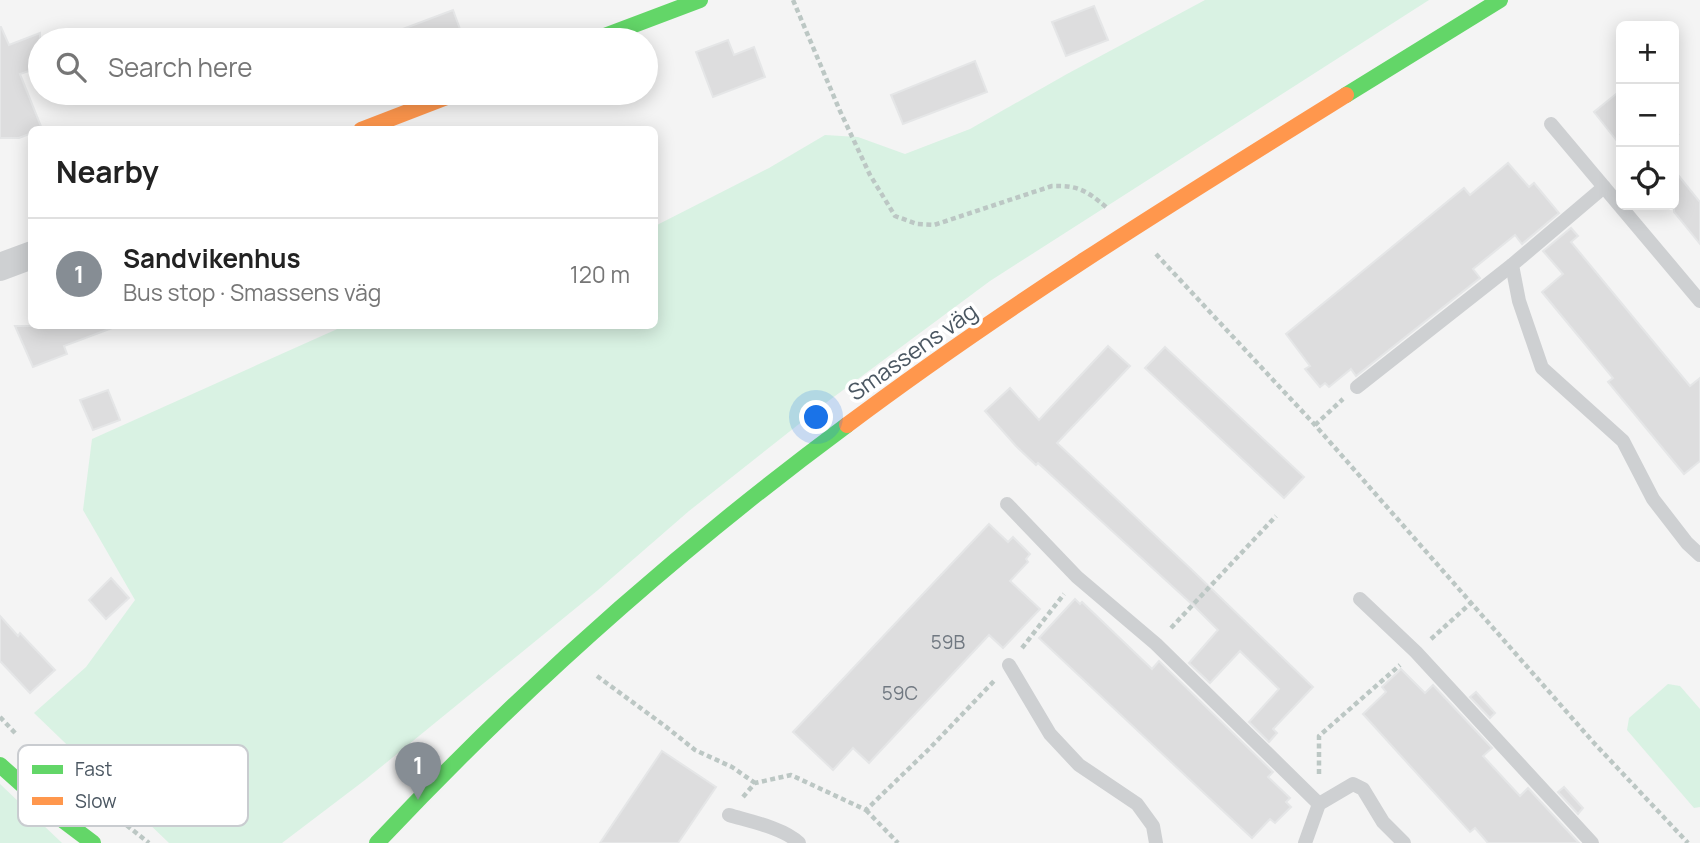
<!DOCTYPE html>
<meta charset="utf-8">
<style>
:root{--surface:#fff;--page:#f6f6f6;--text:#222;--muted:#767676;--line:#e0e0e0;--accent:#868d94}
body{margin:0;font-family:Manrope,sans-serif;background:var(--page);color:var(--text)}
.controls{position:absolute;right:21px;top:21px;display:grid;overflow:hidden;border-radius:10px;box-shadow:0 4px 18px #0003}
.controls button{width:63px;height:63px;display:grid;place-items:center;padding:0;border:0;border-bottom:2px solid var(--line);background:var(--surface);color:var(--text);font:35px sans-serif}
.you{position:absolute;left:817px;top:418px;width:24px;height:24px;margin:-18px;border:5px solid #fff;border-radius:50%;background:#1a73e8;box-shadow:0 0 0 10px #1a73e833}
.badge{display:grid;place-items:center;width:46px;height:46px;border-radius:50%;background:var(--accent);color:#fff;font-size:23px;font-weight:700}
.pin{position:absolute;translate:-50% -58px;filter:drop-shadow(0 2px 4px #0008)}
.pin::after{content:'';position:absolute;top:37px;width:24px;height:21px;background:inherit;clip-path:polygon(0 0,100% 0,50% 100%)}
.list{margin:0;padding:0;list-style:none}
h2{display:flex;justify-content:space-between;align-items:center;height:91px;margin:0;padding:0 28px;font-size:30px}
h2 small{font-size:23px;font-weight:400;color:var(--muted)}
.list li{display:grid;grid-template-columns:46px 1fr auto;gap:21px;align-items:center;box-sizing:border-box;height:112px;padding:0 28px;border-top:2px solid var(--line)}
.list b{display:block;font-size:26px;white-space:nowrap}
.list p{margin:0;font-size:23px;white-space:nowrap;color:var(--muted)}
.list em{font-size:23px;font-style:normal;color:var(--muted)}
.icon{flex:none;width:38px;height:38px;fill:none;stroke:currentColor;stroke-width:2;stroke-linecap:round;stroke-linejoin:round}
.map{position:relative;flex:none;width:1700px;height:843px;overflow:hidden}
.search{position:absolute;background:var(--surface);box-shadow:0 4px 18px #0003;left:28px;top:28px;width:630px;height:77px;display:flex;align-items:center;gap:18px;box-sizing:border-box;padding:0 24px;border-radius:38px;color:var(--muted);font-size:26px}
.panel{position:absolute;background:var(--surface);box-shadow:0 4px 18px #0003;left:28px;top:126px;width:630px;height:203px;border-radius:10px}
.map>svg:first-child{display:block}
.green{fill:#d9f2e3}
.building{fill:#ddddde;stroke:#e5e6e7;stroke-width:2}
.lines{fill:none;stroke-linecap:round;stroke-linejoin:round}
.path{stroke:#bcc7c4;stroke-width:4.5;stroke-dasharray:5 3.5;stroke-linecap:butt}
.lane{stroke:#ced0d2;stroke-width:14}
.street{stroke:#ced0d2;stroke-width:28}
.fast{stroke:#63d668;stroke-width:16}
.slow{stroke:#ff974d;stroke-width:16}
.labels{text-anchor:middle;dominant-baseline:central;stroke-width:7;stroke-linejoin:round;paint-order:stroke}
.number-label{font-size:19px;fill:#707881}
.street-label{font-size:23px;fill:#4a5661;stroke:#fff}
.key{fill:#fff;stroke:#c9ccd0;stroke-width:2}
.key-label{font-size:19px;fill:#4a5661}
</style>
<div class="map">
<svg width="1700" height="843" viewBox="0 0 1700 843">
<rect width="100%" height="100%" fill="#f4f4f4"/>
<!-- green -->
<g class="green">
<polygon points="1205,0 1429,0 990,281 827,402 689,511 598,590 365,780 282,843 169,843 34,713 86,667 135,600 83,510 92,439 344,326 654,326 655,226 769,168 825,135 858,137 905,154 970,129 1067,74"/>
<polygon points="1668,684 1680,686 1700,709 1700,807 1694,808 1627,730 1629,718"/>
<polygon points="0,784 62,843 0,843"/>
</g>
<!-- building -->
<g class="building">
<polygon points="1094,6 1108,40 1066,56 1052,22"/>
<polygon points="453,10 464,40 379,40 379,38"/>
<polygon points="0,27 1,27 9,45 40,33 40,67 20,74 42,129 32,130 32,133 19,138 0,138"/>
<polygon points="728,40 734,55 754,47 765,77 713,97 696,52"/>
<polygon points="975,61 987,92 903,124 891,95"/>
<polygon points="1621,90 1621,146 1594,112"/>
<polygon points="1508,163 1529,187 1534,183 1559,213 1522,244 1515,235 1473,269 1480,278 1356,376 1351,369 1329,387 1325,383 1320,387 1305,369 1310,366 1286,334 1464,188 1470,195"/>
<polygon points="1674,170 1700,202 1700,244 1674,212"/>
<polygon points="1571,228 1578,236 1571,242 1690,386 1700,378 1700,461 1684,474 1608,382 1613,378 1542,292 1563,274 1543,251"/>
<polygon points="15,326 112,326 112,328 64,346 67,354 33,367"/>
<polygon points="1108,346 1130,366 1057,443 1192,570 1313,687 1273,729 1277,733 1269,742 1249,722 1279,689 1240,651 1210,683 1189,663 1218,630 1195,607 1038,463 1036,465 1016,446 985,411 1010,388 1039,420"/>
<polygon points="1165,347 1304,477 1284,498 1145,368"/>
<polygon points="108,390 120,420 93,430 80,400"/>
<polygon points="989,524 1008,542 1013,537 1030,554 1026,559 1028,562 1010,581 1040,609 1003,648 989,635 869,763 853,748 833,770 793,732"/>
<polygon points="111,578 129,598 106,619 89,600"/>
<polygon points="1075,599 1080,604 1082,602 1152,669 1159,661 1273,772 1268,777 1290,798 1286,802 1291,807 1275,823 1270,819 1252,838 1039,638"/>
<polygon points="0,616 18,636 20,633 55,670 30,693 0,661"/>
<polygon points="1401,669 1425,693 1433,685 1492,748 1483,756 1520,796 1528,788 1579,843 1488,843 1475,828 1470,832 1363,714 1386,692 1382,687"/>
<polygon points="1476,692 1495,713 1490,718 1470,697"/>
<polygon points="662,751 716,787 678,843 600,843"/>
<polygon points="1564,787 1583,808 1578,814 1558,792"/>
</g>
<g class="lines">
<!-- path -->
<g class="path">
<path d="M793,0L840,111L870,175L895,216L917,224L934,225L1052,186C1078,185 1087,191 1106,207"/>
<polyline points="1674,136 1678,133"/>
<polyline points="1156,254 1315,425 1594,743 1688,843"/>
<polyline points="1315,425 1343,399"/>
<polyline points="1171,628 1276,516"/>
<polyline points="1431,639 1472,602"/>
<polyline points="1022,648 1064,594"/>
<polyline points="597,676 665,726 695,750 732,767 755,783"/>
<polyline points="0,717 16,734"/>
<polyline points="1319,774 1319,736 1400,665"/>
<polyline points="743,797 755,783 791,775 866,810 929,749 994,681"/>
<polyline points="866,810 898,843"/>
<polyline points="120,820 149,843"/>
</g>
<!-- lane -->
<g class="lane">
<polyline points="1551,124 1700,301"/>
<polyline points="1604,187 1512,265 1519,301 1542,368 1623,441 1653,499 1687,543 1700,555"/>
<polyline points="1357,387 1512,265"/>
<polyline points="1007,504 1077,577 1156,644 1319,804"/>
<polyline points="1360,599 1416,652 1592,843"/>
<polyline points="1009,665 1050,734 1079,765 1137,804 1153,826 1156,843"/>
<path d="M729,815C749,821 784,828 799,843"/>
<polyline points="1305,843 1319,804 1353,784 1363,789 1383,822 1404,843"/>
</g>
<!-- street -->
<polyline class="street" points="0,267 32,255"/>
<!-- fast -->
<g class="fast">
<polyline points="594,40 700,0"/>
<polyline points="1346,95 1500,0"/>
<polyline points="0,765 56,815 93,843"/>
<path d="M377,843C519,692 681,548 847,425"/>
</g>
<!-- slow -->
<g class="slow">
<polyline points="361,130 457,93"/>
<path d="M847,425C1007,305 1177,200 1346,95"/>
</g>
</g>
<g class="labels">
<!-- number labels -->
<g class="number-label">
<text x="948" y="642">59B</text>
<text x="900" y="693">59C</text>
</g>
<!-- street labels -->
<g class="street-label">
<text transform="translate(912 351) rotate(-35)">Smassens väg</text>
</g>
</g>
<!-- legend -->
<rect x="18" y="745" width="230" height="81" rx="10" class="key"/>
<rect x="32" y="765" width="31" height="9" fill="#63d668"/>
<rect x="32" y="797" width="31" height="8" fill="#ff974d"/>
<g class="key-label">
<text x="75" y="776">Fast</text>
<text x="75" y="808">Slow</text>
</g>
</svg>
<div class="controls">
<button>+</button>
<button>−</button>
<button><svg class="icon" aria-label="locate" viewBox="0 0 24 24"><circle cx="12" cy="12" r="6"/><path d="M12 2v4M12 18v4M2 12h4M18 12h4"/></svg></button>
</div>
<div class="you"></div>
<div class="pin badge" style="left:418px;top:800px">1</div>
<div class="search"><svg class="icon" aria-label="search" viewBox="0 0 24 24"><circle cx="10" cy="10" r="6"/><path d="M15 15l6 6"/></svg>Search here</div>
<section class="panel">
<h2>Nearby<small></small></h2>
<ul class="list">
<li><span class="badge">1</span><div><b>Sandvikenhus</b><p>Bus stop · Smassens väg</p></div><em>120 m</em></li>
</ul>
</section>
</div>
